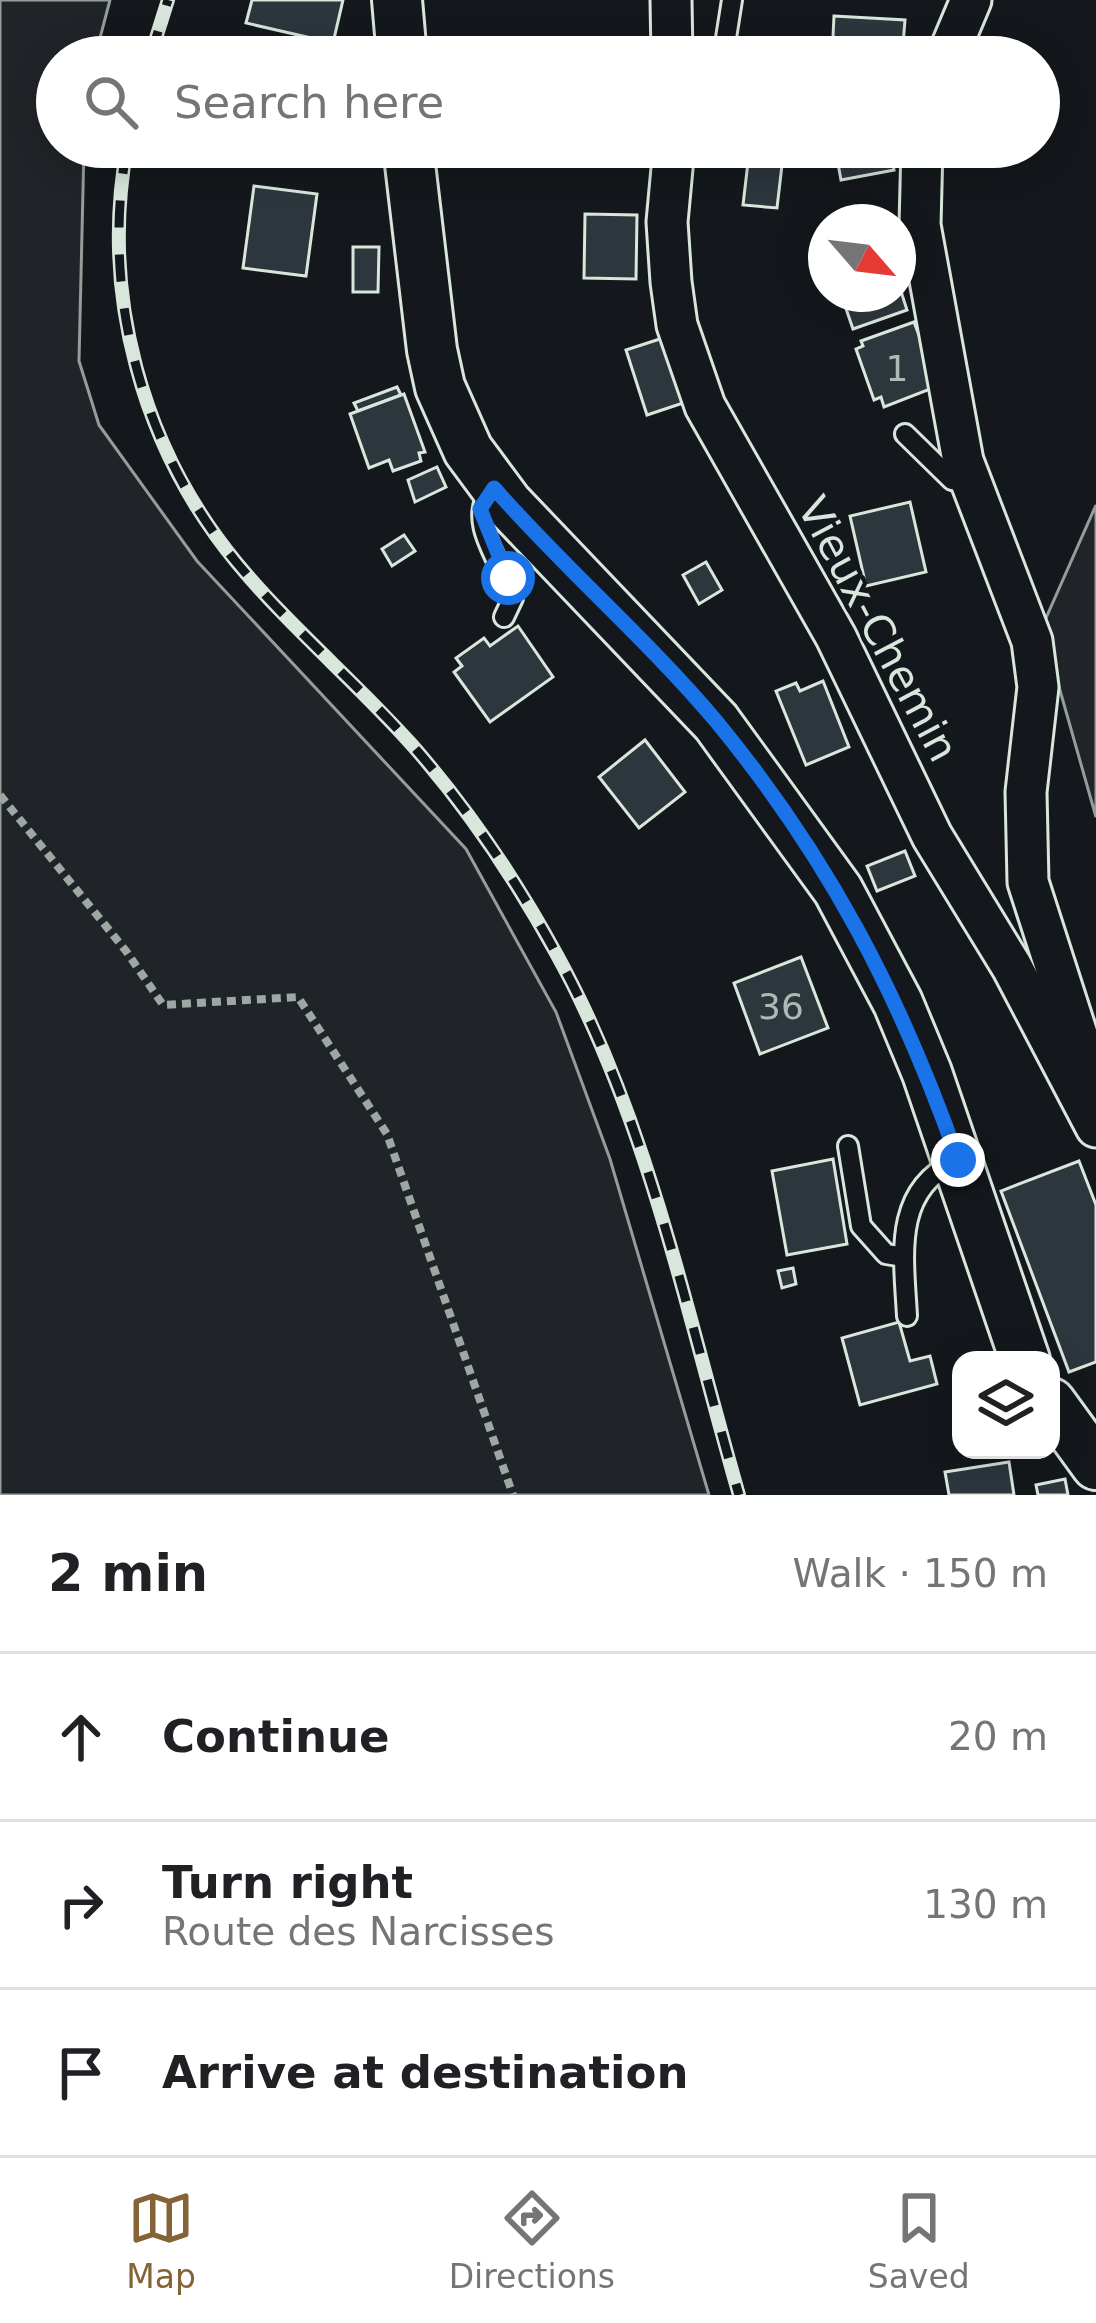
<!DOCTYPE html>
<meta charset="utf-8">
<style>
:root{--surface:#fff;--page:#f6f6f6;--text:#202124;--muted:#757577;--line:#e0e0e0;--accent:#846436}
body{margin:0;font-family:"DejaVu Sans",sans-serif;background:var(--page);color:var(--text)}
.controls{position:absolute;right:36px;bottom:36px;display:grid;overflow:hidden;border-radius:24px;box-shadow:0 6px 30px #0003}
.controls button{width:108px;height:108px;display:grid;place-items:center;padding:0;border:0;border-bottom:3px solid var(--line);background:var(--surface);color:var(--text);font:60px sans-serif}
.compass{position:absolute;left:808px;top:204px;width:108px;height:108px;border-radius:50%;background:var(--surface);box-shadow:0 6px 30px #0003;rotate:118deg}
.stop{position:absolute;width:36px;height:36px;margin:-27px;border:9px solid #1a73e8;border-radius:50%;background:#fff}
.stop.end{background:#1a73e8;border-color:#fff;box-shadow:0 3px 12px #0008}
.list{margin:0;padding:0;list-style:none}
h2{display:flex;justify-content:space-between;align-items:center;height:156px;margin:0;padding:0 48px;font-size:51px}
h2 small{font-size:39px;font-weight:400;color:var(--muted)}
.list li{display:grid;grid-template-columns:78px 1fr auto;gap:36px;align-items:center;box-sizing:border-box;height:168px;padding:0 48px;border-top:3px solid var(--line)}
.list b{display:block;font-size:45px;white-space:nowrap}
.list p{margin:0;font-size:39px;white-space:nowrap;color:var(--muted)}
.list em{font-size:39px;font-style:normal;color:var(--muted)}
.icon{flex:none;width:66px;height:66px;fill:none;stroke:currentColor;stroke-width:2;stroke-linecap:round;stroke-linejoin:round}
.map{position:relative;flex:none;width:1096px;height:1495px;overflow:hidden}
.search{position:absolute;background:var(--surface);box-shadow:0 6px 30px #0003;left:36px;right:36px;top:36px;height:132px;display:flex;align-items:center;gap:30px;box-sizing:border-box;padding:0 42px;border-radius:66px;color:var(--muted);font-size:45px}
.sheet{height:660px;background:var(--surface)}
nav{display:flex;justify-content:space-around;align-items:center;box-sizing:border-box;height:168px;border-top:3px solid var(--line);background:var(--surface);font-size:33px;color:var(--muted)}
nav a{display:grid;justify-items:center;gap:6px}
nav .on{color:var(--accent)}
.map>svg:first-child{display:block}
.green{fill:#202428;stroke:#939e99;stroke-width:3}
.building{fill:#2c363c;stroke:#d8e6dc;stroke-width:3}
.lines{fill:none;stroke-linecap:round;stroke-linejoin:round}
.service-casing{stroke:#d8e6dc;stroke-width:24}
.minor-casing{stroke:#d8e6dc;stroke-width:45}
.tertiary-casing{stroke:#d8e6dc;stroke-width:54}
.path{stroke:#9da8a2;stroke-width:8;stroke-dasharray:9 6;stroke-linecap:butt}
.service{stroke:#14181c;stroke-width:18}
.minor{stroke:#14181c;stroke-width:39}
.tertiary{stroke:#14181c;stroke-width:48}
.rail-casing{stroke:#d8e6dc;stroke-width:14}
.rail{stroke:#14181c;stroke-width:9;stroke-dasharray:27;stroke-linecap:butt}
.route{stroke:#1a73e8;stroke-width:15}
.labels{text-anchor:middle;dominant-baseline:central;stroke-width:9;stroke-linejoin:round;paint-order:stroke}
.number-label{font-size:36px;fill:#adbab4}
.street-label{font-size:42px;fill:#d8e6dc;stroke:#14181c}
</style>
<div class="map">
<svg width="1096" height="1495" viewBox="0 0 1096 1495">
<rect width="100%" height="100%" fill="#14181c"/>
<!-- green -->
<g class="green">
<polygon points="0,0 110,0 95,57 57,57 57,147 84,147 79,361 99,425 197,561 466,849 556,1012 610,1159 709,1495 0,1495"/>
<polygon points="1096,505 1096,817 1042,627"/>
</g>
<!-- building -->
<g class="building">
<polygon points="252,0 343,0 333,43 246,23"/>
<polygon points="834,16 905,20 902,57 832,57"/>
<polygon points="835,147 889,147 894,170 841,180"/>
<polygon points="748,162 782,165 777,208 743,205"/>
<polygon points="254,186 317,194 306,276 243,268"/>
<polygon points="585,214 637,215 636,279 584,278"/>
<polygon points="353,247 379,247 378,292 353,292"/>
<polygon points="898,282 907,310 853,329 841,294 898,294"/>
<polygon points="914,322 938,386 884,407 881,397 874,400 856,349 863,346 861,341"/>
<polygon points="669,336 689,401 647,415 626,350"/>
<polygon points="397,387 401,395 358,411 354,403"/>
<polygon points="404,394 425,452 419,453 421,461 393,471 389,460 369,468 350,414"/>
<polygon points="437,467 446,487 415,502 408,480"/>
<polygon points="910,502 926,572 866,586 850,516"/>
<polygon points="404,535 415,551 392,566 382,549"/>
<polygon points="706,562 722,590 699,604 683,575"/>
<polygon points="518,626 553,677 490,722 454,672 462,666 456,658 484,638 490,646"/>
<polygon points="823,681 849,747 806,765 776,691 796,683 800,691"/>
<polygon points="645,740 685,792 639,828 599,777"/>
<polygon points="905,851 915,876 877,891 867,866"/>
<polygon points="801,957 828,1028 760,1054 734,983"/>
<polygon points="833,1159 847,1244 787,1255 772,1171"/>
<polygon points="1079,1161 1096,1205 1096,1362 1069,1372 1001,1191"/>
<polygon points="793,1268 796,1284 782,1288 778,1271"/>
<polygon points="899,1322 910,1361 930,1356 937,1384 860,1405 842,1338"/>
<polygon points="1009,1462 1014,1495 949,1495 945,1472"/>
<polygon points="1065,1479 1068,1495 1038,1495 1036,1485"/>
</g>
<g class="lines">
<!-- service casing -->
<g class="service-casing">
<g id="service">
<polyline points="723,57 732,0"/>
<polyline points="905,434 952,480 970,484"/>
<path d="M491,491C465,522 504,565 513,598L504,617"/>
<polyline points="848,1146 861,1226 886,1254 904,1257"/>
<path d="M907,1316C904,1258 892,1192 954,1162"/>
</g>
</g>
<!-- minor casing -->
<g class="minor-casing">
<g id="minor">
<polyline points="671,0 672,57"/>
<polyline points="947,57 971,0"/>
<polyline points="674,147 667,222 671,282 677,325 705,406 836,637 932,836 1012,967 1096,1127"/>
<polyline points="922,147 920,225 963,461 1032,641 1038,687 1026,792 1028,882 1093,1084"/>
</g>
</g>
<!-- tertiary casing -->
<g class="tertiary-casing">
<g id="tertiary">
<polyline points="397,0 402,57"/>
<polyline points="408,147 432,350 440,387 468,450 508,504 716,722 838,890 898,1003 927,1073 1025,1360"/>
<polyline points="1051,1403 1096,1465"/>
</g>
</g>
<!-- path -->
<polyline class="path" points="0,795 126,951 163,1005 298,997 387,1134 513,1495"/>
<!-- service -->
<use href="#service" class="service"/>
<!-- minor -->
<use href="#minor" class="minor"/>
<!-- tertiary -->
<use href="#tertiary" class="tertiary"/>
<!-- rail casing -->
<g class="rail-casing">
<g id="rail">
<polyline points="150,57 168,0"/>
<path d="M127,147C100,294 142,448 237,563C291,628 357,683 413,746C469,810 516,880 557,955C648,1120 687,1315 739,1495"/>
</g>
</g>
<!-- rail -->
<use href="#rail" class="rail"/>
</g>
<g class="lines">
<!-- route -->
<path class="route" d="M508,578L480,509L494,488C565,569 647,639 716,721C828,857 900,995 958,1160"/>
</g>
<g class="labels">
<!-- number labels -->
<g class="number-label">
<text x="897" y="368">1</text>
<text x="781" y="1006">36</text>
</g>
<!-- street labels -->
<g class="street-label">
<text transform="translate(878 629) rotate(62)">Vieux-Chemin</text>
</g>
</g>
</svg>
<div class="controls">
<button><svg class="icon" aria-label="layers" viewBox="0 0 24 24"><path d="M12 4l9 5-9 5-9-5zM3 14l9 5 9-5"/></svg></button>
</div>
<svg class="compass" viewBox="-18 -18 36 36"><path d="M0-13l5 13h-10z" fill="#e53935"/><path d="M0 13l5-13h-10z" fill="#757577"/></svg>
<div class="stop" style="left:508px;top:578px"></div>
<div class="stop end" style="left:958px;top:1160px"></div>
<div class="search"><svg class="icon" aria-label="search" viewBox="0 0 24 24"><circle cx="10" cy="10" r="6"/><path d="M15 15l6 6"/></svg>Search here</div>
</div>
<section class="sheet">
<h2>2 min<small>Walk · 150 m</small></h2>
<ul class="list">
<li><svg class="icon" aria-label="ahead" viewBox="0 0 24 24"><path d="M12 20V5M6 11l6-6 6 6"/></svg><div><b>Continue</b></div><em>20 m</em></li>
<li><svg class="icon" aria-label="right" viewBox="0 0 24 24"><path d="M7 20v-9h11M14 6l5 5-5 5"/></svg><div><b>Turn right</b><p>Route des Narcisses</p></div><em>130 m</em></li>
<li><svg class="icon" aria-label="arrive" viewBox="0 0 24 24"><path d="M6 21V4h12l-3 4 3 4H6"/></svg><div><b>Arrive at destination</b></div></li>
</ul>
</section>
<nav>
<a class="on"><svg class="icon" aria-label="map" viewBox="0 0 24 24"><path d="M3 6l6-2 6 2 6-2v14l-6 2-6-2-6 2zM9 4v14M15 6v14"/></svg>Map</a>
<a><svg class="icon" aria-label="directions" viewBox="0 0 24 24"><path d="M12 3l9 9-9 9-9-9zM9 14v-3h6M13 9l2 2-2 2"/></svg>Directions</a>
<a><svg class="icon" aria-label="saved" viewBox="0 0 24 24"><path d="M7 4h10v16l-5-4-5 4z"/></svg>Saved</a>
</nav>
